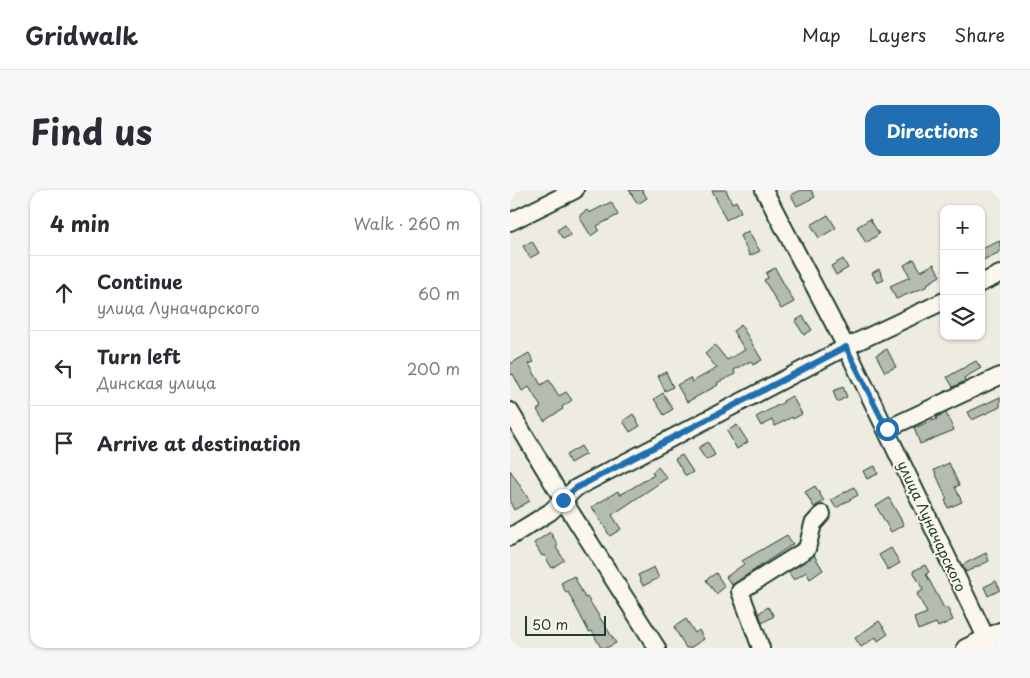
<!DOCTYPE html>
<meta charset="utf-8">
<style>
:root{--surface:#fff;--page:#f7f7f7;--text:#2b2b33;--muted:#7c7c81;--line:#e1e1e2;--accent:#1f6fb2}
body{margin:0;font-family:"Playpen Sans",sans-serif;background:var(--page);color:var(--text)}
.controls{position:absolute;right:15px;top:15px;display:grid;overflow:hidden;border-radius:10px;box-shadow:0 1px 4px #0004}
.controls button{width:45px;height:45px;display:grid;place-items:center;padding:0;border:0;border-bottom:1px solid var(--line);background:var(--surface);color:var(--text);font:25px sans-serif}
.scale{position:absolute;left:15px;bottom:12px;width:81px;box-sizing:border-box;padding-left:5px;border:2px solid #1f3d34;border-top:0;font-size:14px;line-height:18px;white-space:nowrap;color:#1f3d34;-webkit-text-stroke:4px #fbf7ec;paint-order:stroke}
.stop{position:absolute;width:15px;height:15px;margin:-11px;border:4px solid #1f6fb2;border-radius:50%;background:#fff}
.stop.end{background:#1f6fb2;border-color:#fff;box-shadow:0 1px 5px #0008}
.list{margin:0;padding:0;list-style:none}
h2{display:flex;justify-content:space-between;align-items:center;height:65px;margin:0;padding:0 20px;font-size:21px}
h2 small{font-size:16px;font-weight:400;color:var(--muted)}
.list li{display:grid;grid-template-columns:32px 1fr auto;gap:15px;align-items:center;box-sizing:border-box;height:75px;padding:0 20px;border-top:1px solid var(--line)}
.list b{display:block;font-size:19px;white-space:nowrap}
.list p{margin:0;font-size:16px;white-space:nowrap;color:var(--muted)}
.list em{font-size:16px;font-style:normal;color:var(--muted)}
.icon{flex:none;width:28px;height:28px;fill:none;stroke:currentColor;stroke-width:2;stroke-linecap:round;stroke-linejoin:round}
.map{position:relative;flex:none;width:490px;height:458px;overflow:hidden;border-radius:15px}
header{display:flex;align-items:center;gap:30px;box-sizing:border-box;height:70px;padding:0 25px;background:var(--surface);border-bottom:1px solid var(--line)}
header strong{font-size:24px}
nav{display:flex;gap:28px;margin-inline-start:auto;font-size:18px}
.intro{display:flex;align-items:center;justify-content:space-between;box-sizing:border-box;height:120px;padding:0 30px}
h1{margin:0;font-size:35px}
.button{padding:12px 22px;border-radius:15px;background:var(--accent);color:#fff;font-size:18px;font-weight:700}
main{display:flex;gap:30px;padding:0 30px}
aside{flex:1;background:var(--surface);border-radius:15px;box-shadow:0 1px 4px #0004}
.map>svg:first-child{display:block}
.building{fill:#b4bbb0;stroke:#1f3d34}
.lines{fill:none;stroke-linecap:round;stroke-linejoin:round}
.minor-casing{stroke:#1f3d34;stroke-width:20}
.minor{stroke:#fbf7ec;stroke-width:16}
.route{stroke:#1f6fb2;stroke-width:6}
.labels{text-anchor:middle;dominant-baseline:central;stroke-width:4;stroke-linejoin:round;paint-order:stroke}
.street-label{font-size:14px;fill:#1f3d34;stroke:#fbf7ec}
</style>
<header>
<strong>Gridwalk</strong>
<nav><a>Map</a><a>Layers</a><a>Share</a></nav>
</header>
<div class="intro"><h1>Find us</h1><a class="button">Directions</a></div>
<main>
<aside>
<h2>4 min<small>Walk · 260 m</small></h2>
<ul class="list">
<li><svg class="icon" aria-label="ahead" viewBox="0 0 24 24"><path d="M12 20V5M6 11l6-6 6 6"/></svg><div><b>Continue</b><p>улица Луначарского</p></div><em>60 m</em></li>
<li><svg class="icon" aria-label="left" viewBox="0 0 24 24"><path d="M17 20v-9H6M10 6l-5 5 5 5"/></svg><div><b>Turn left</b><p>Динская улица</p></div><em>200 m</em></li>
<li><svg class="icon" aria-label="arrive" viewBox="0 0 24 24"><path d="M6 21V4h12l-3 4 3 4H6"/></svg><div><b>Arrive at destination</b></div></li>
</ul>
</aside>
<div class="map">
<svg width="490" height="458" viewBox="0 0 490 458">
<rect width="100%" height="100%" fill="#eeece1"/>
<filter id="ink" filterUnits="userSpaceOnUse"><feTurbulence type="fractalNoise" baseFrequency=".02" numOctaves="2"/><feDisplacementMap in="SourceGraphic" scale="10" xChannelSelector="R" yChannelSelector="G"/><feConvolveMatrix kernelMatrix="1 2 1 2 8 2 1 2 1" color-interpolation-filters="sRGB"/></filter>
<g filter="url(#ink)">
<!-- building -->
<g class="building">
<polygon points="119,0 132,0 137,8 128,14"/>
<polygon points="202,0 216,0 222,13 226,11 231,22 216,30"/>
<polygon points="291,0 301,0 305,7 287,16 281,5"/>
<polygon points="101,12 108,25 87,36 89,40 81,46 70,28 70,25 77,20 79,23"/>
<polygon points="318,25 326,38 309,48 301,35"/>
<polygon points="360,29 369,44 356,53 347,37"/>
<polygon points="55,35 61,45 53,49 47,40"/>
<polygon points="238,41 250,61 240,66 230,46"/>
<polygon points="22,51 29,63 20,68 13,56"/>
<polygon points="490,51 490,62 471,71 471,59"/>
<polygon points="333,69 338,78 326,85 321,76"/>
<polygon points="404,69 411,81 424,74 430,86 417,94 418,96 386,109 380,96 400,87 394,75"/>
<polygon points="265,78 284,112 271,119 254,90 258,88 256,83"/>
<polygon points="369,79 374,90 367,93 362,83"/>
<polygon points="293,126 302,140 294,145 285,131"/>
<polygon points="231,135 252,170 243,175 241,171 224,180 225,184 207,193 208,195 177,212 167,195 180,188 182,192 207,178 195,164 205,155 217,170 235,160 223,141"/>
<polygon points="377,159 386,177 375,182 366,165"/>
<polygon points="19,163 24,172 19,174 31,195 39,190 49,206 56,202 62,210 52,217 53,219 34,231 27,220 31,217 19,197 12,201 3,184 0,185 0,174"/>
<polygon points="466,171 471,178 454,188 455,191 443,197 437,187"/>
<polygon points="156,182 163,197 155,201 148,186"/>
<polygon points="333,197 337,207 327,212 323,201"/>
<polygon points="153,203 163,219 154,225 144,209"/>
<polygon points="282,206 292,224 283,229 282,227 265,236 262,230 251,236 246,227 274,212 273,211"/>
<polygon points="490,207 490,217 462,230 458,222"/>
<polygon points="436,223 444,240 410,254 404,238 427,229 426,227"/>
<polygon points="123,224 130,236 120,242 113,231"/>
<polygon points="227,235 238,252 227,259 217,241"/>
<polygon points="198,252 205,265 196,270 188,258"/>
<polygon points="71,256 76,264 60,273 56,265"/>
<polygon points="172,265 183,282 178,285 175,285 165,269"/>
<polygon points="439,273 449,295 445,297 452,312 438,318 435,310 437,309 424,280"/>
<polygon points="365,276 368,284 357,289 353,281"/>
<polygon points="148,277 157,288 102,325 111,339 100,346 82,317 108,301 110,305 144,285 142,282"/>
<polygon points="0,280 20,311 4,320 0,312"/>
<polygon points="305,296 314,311 304,317 295,302"/>
<polygon points="344,297 348,305 326,318 321,310"/>
<polygon points="379,308 394,335 381,342 366,316"/>
<polygon points="40,342 48,355 46,357 54,370 42,378 34,365 32,366 24,353"/>
<polygon points="277,345 283,354 222,395 216,387 234,374 232,371"/>
<polygon points="381,358 390,373 378,380 369,365"/>
<polygon points="476,363 479,371 456,382 452,375"/>
<polygon points="304,365 313,380 300,389 296,382 284,390 278,382"/>
<polygon points="415,375 419,382 416,384 434,418 437,417 443,430 428,437 426,433 408,440 404,428 417,423 407,404 413,400 403,381"/>
<polygon points="144,377 149,388 133,396 128,385"/>
<polygon points="206,383 215,397 206,404 196,390"/>
<polygon points="64,386 75,408 77,407 106,453 96,458 91,458 82,441 79,442 58,402 56,403 51,393"/>
<polygon points="486,391 490,400 478,406 474,397"/>
<polygon points="258,417 264,426 252,433 249,423"/>
<polygon points="176,429 185,443 189,440 194,449 180,458 176,458 164,437"/>
<polygon points="369,431 378,444 368,451 366,447 351,457 345,448"/>
</g>
<g class="lines">
<!-- minor casing -->
<g class="minor-casing">
<g id="minor">
<polyline points="254,0 336,157 481,458"/>
<polyline points="0,32 65,0"/>
<polyline points="471,93 490,84"/>
<polyline points="0,221 53,310 147,458"/>
<polyline points="377,239 490,186"/>
<polyline points="0,347 40,322 66,298 336,157 434,111"/>
<polyline points="251,458 230,401 297,359 303,334 312,324"/>
<polyline points="455,458 490,441"/>
</g>
</g>
<!-- minor -->
<use href="#minor" class="minor"/>
</g>
</g>
<g class="lines" filter="url(#ink)">
<!-- route -->
<polyline class="route" points="53,310 66,298 336,157 377,239"/>
</g>
<g class="labels">
<!-- street labels -->
<g class="street-label">
<text transform="translate(422 336) rotate(65)">улица Луначарского</text>
</g>
</g>
</svg>
<div class="controls">
<button>+</button>
<button>−</button>
<button><svg class="icon" aria-label="layers" viewBox="0 0 24 24"><path d="M12 4l9 5-9 5-9-5zM3 14l9 5 9-5"/></svg></button>
</div>
<div class="scale">50 m</div>
<div class="stop" style="left:377px;top:239px"></div>
<div class="stop end" style="left:53px;top:310px"></div>
</div>
</main>
